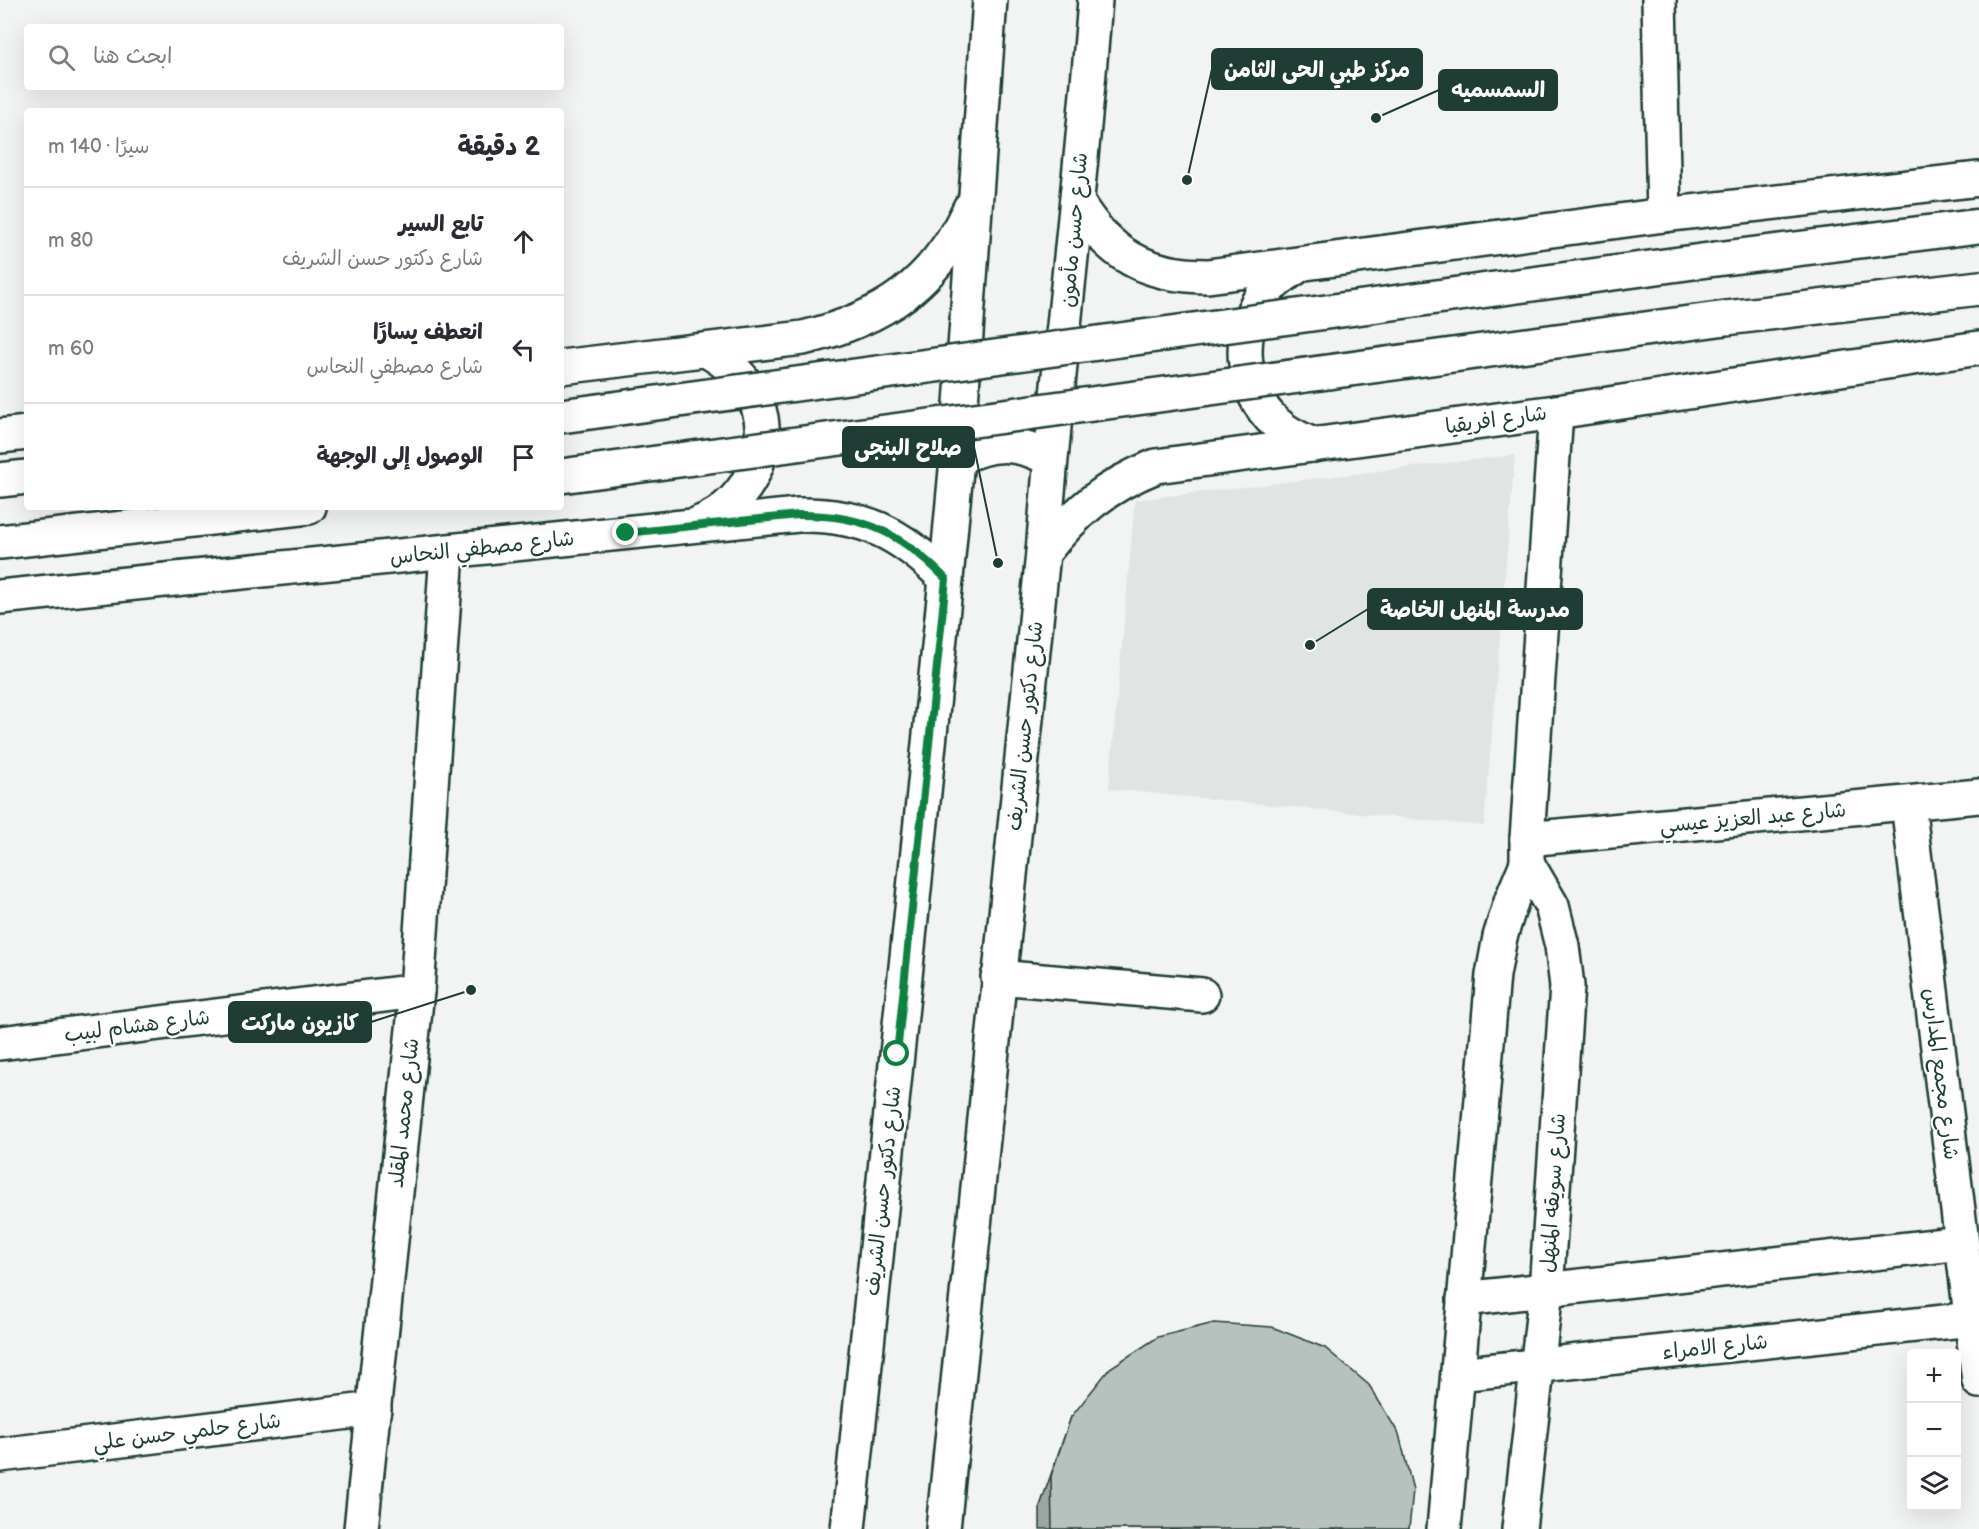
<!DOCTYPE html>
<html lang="ar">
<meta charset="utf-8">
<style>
:root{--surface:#fff;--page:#f7f7f7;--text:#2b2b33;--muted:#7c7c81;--line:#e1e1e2}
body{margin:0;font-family:"Balsamiq Sans","Playpen Sans Arabic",sans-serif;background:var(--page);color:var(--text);direction:rtl}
.controls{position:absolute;right:18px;bottom:18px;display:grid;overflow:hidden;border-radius:6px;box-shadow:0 6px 24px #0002}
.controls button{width:54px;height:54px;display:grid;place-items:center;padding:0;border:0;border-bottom:2px solid var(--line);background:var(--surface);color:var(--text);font:30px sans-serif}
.stop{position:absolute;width:18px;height:18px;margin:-14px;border:4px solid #0b8043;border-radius:50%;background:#fff}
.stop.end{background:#0b8043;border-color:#fff;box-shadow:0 2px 6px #0008}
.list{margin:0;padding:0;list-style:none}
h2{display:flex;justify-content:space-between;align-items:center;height:78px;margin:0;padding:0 24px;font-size:26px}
h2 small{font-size:20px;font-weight:400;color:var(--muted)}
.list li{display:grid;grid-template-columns:39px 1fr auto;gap:18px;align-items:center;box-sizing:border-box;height:108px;padding:0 24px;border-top:2px solid var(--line)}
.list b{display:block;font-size:22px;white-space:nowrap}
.list p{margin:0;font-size:20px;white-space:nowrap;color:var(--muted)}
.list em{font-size:20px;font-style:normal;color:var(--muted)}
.icon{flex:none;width:33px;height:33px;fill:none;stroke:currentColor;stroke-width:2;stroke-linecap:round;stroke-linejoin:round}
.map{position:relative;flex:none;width:1979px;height:1529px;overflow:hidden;direction:ltr}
.search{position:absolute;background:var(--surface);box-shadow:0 6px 24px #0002;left:24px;top:24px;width:540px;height:66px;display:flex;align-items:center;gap:15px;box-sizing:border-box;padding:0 21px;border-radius:6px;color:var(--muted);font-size:22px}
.panel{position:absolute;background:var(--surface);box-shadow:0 6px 24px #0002;left:24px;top:108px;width:540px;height:402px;border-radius:6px;direction:rtl}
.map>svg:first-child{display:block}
.built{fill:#e0e4e3}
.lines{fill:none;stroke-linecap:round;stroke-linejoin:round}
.minor-casing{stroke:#1f3d34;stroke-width:38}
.major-casing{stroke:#1f3d34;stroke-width:38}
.minor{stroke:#fff;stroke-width:33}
.major{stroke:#fff;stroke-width:33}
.major-bridge-casing{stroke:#1f3d34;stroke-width:38;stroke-linecap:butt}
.major-bridge{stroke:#fff;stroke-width:33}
.wall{fill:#9da6a3;stroke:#1f3d34;stroke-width:1.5}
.building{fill:#b7c1bd;stroke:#1f3d34;stroke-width:1.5}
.route{stroke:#0b8043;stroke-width:8}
.labels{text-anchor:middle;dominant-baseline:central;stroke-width:4.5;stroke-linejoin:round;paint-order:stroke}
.street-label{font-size:21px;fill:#1f3d34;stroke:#fff}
.leader{fill:none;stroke:#1f3d34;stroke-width:2}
.callout-dot{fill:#1f3d34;stroke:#fff;stroke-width:2}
.callout{fill:#1f3d34;stroke:#1f3d34;stroke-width:2}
.callout-label{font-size:22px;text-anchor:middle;font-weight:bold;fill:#fff}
</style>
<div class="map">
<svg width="1979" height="1529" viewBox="0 0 1979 1529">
<rect width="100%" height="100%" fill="#f2f3f3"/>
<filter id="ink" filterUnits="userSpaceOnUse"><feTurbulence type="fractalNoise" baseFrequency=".0167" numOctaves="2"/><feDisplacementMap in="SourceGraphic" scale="12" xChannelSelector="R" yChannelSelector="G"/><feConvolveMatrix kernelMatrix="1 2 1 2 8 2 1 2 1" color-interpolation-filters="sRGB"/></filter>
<g filter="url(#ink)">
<!-- built -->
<polygon class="built" points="1515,455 1484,826 1109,789 1135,500"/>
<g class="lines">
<!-- minor casing -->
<g class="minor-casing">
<g id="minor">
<polyline points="1659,0 1664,215"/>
<polyline points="1908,804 1979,1381"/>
<polyline points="1527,839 1979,796"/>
<polyline points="998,977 1202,995"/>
<polyline points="0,1043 417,991"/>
<polyline points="1464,1299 1962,1243"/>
<polyline points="1458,1374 1972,1319"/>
<polyline points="0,1455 374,1409"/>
<polyline points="361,1529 417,991 447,552"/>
<polyline points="1444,1529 1493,975 1500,937 1512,899 1527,863 1527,839 1556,412"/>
<polyline points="1519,1529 1546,1290 1567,986 1562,946 1552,906 1527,863"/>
</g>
</g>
<!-- major casing -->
<g class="major-casing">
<g id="major">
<path d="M1077,202C1109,255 1146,276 1208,276L1664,215L1979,179"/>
<polyline points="1716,259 1979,226"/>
<path d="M1301,264C1289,272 1277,279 1267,290C1234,328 1239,391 1277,424C1287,434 1300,439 1313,445"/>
<polyline points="1726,318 1979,288"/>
<path d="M561,367L803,338C883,319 935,284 970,208"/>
<polyline points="0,436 27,433"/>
<path d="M957,459C991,441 1017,441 1050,459"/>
<polyline points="0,480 27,477"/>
<path d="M700,523C750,504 781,439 750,390C739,372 724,360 706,350"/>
<polyline points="0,542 309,507"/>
<path d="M1043,553C1076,511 1106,486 1156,466L1556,412L1979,348"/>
<path d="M0,597L798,515C863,514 901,533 946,579"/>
<polyline points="848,1529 946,579 957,459 990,0"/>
<path d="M943,1529L1043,553C1057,368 1081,185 1095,0"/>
</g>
</g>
<!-- minor -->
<use href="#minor" class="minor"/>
<!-- major -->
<use href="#major" class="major"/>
<!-- major-bridge casing -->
<g class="major-bridge-casing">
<g id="major-bridge">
<polyline points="561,416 1716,259"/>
<polyline points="561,476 1726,318"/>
</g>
</g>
<!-- major-bridge -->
<use href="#major-bridge" class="major-bridge"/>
</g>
<!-- wall -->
<polygon class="wall" points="1071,1417 1409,1529 1040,1529 1040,1506"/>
<!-- building -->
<polygon class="building" points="1214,1323 1272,1327 1325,1348 1369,1385 1399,1434 1413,1490 1409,1529 1052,1529 1051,1476 1071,1417 1110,1368 1158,1337"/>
</g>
<g class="lines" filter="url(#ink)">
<!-- route -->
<path class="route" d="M626,533L798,515C863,514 901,533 946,579L897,1054"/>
</g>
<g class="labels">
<!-- street labels -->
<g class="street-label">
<text transform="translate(1074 230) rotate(-85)">شارع حسن مأمون</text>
<text transform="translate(1496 420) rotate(-8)">شارع افريقيا</text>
<text transform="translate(482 548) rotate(-6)">شارع مصطفي النحاس</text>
<text transform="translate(1025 726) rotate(-84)">شارع دكتور حسن الشريف</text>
<text transform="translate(1753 818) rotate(-5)">شارع عبد العزيز عيسي</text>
<text transform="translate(137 1026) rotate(-7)">شارع هشام لبيب</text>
<text transform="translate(1941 1074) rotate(83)">شارع مجمع المدارس</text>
<text transform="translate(404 1113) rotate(-84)">شارع محمد المقلد</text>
<text transform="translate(883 1191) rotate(-84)">شارع دكتور حسن الشريف</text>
<text transform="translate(1553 1193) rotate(-86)">شارع سويقه المنهل</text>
<text transform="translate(1715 1347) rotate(-6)">شارع الامراء</text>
<text transform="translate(187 1432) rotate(-7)">شارع حلمي حسن علي</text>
</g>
</g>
<!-- callouts -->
<path class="leader" d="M1187 180L1212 69M1376 118L1439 90M998 563L974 447M1310 645L1368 609M471 990L371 1022"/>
<g class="callout-dot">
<circle cx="1187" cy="180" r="6"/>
<circle cx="1376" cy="118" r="6"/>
<circle cx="998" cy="563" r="6"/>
<circle cx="1310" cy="645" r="6"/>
<circle cx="471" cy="990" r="6"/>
</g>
<g class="callout">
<rect x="1212" y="49" width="210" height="40" rx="6"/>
<rect x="1439" y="70" width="118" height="40" rx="6"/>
<rect x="843" y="427" width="131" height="40" rx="6"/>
<rect x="1368" y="589" width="214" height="40" rx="6"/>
<rect x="229" y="1002" width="142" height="40" rx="6"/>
</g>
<g class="callout-label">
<text x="1317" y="77">مركز طبي الحى الثامن</text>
<text x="1498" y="97">السمسميه</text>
<text x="908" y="455">صلاح البنجى</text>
<text x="1475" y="617">مدرسة المنهل الخاصة</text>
<text x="300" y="1030">كازيون ماركت</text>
</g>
</svg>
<div class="controls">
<button>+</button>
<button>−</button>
<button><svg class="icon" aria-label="layers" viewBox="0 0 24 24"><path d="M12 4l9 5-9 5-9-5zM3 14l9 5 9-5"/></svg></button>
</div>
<div class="stop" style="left:897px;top:1054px"></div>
<div class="stop end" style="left:626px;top:533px"></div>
<div class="search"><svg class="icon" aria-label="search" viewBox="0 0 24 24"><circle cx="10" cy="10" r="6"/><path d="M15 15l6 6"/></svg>ابحث هنا</div>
<section class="panel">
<h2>2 دقيقة<small>سيرًا · 140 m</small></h2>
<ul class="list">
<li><svg class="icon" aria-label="ahead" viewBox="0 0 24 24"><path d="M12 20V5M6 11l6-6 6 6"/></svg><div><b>تابع السير</b><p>شارع دكتور حسن الشريف</p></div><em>80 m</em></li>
<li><svg class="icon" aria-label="left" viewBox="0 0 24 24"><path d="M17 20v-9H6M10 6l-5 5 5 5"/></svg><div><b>انعطف يسارًا</b><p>شارع مصطفي النحاس</p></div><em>60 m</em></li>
<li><svg class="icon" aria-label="arrive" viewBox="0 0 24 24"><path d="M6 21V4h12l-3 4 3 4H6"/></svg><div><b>الوصول إلى الوجهة</b></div></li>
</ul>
</section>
</div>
